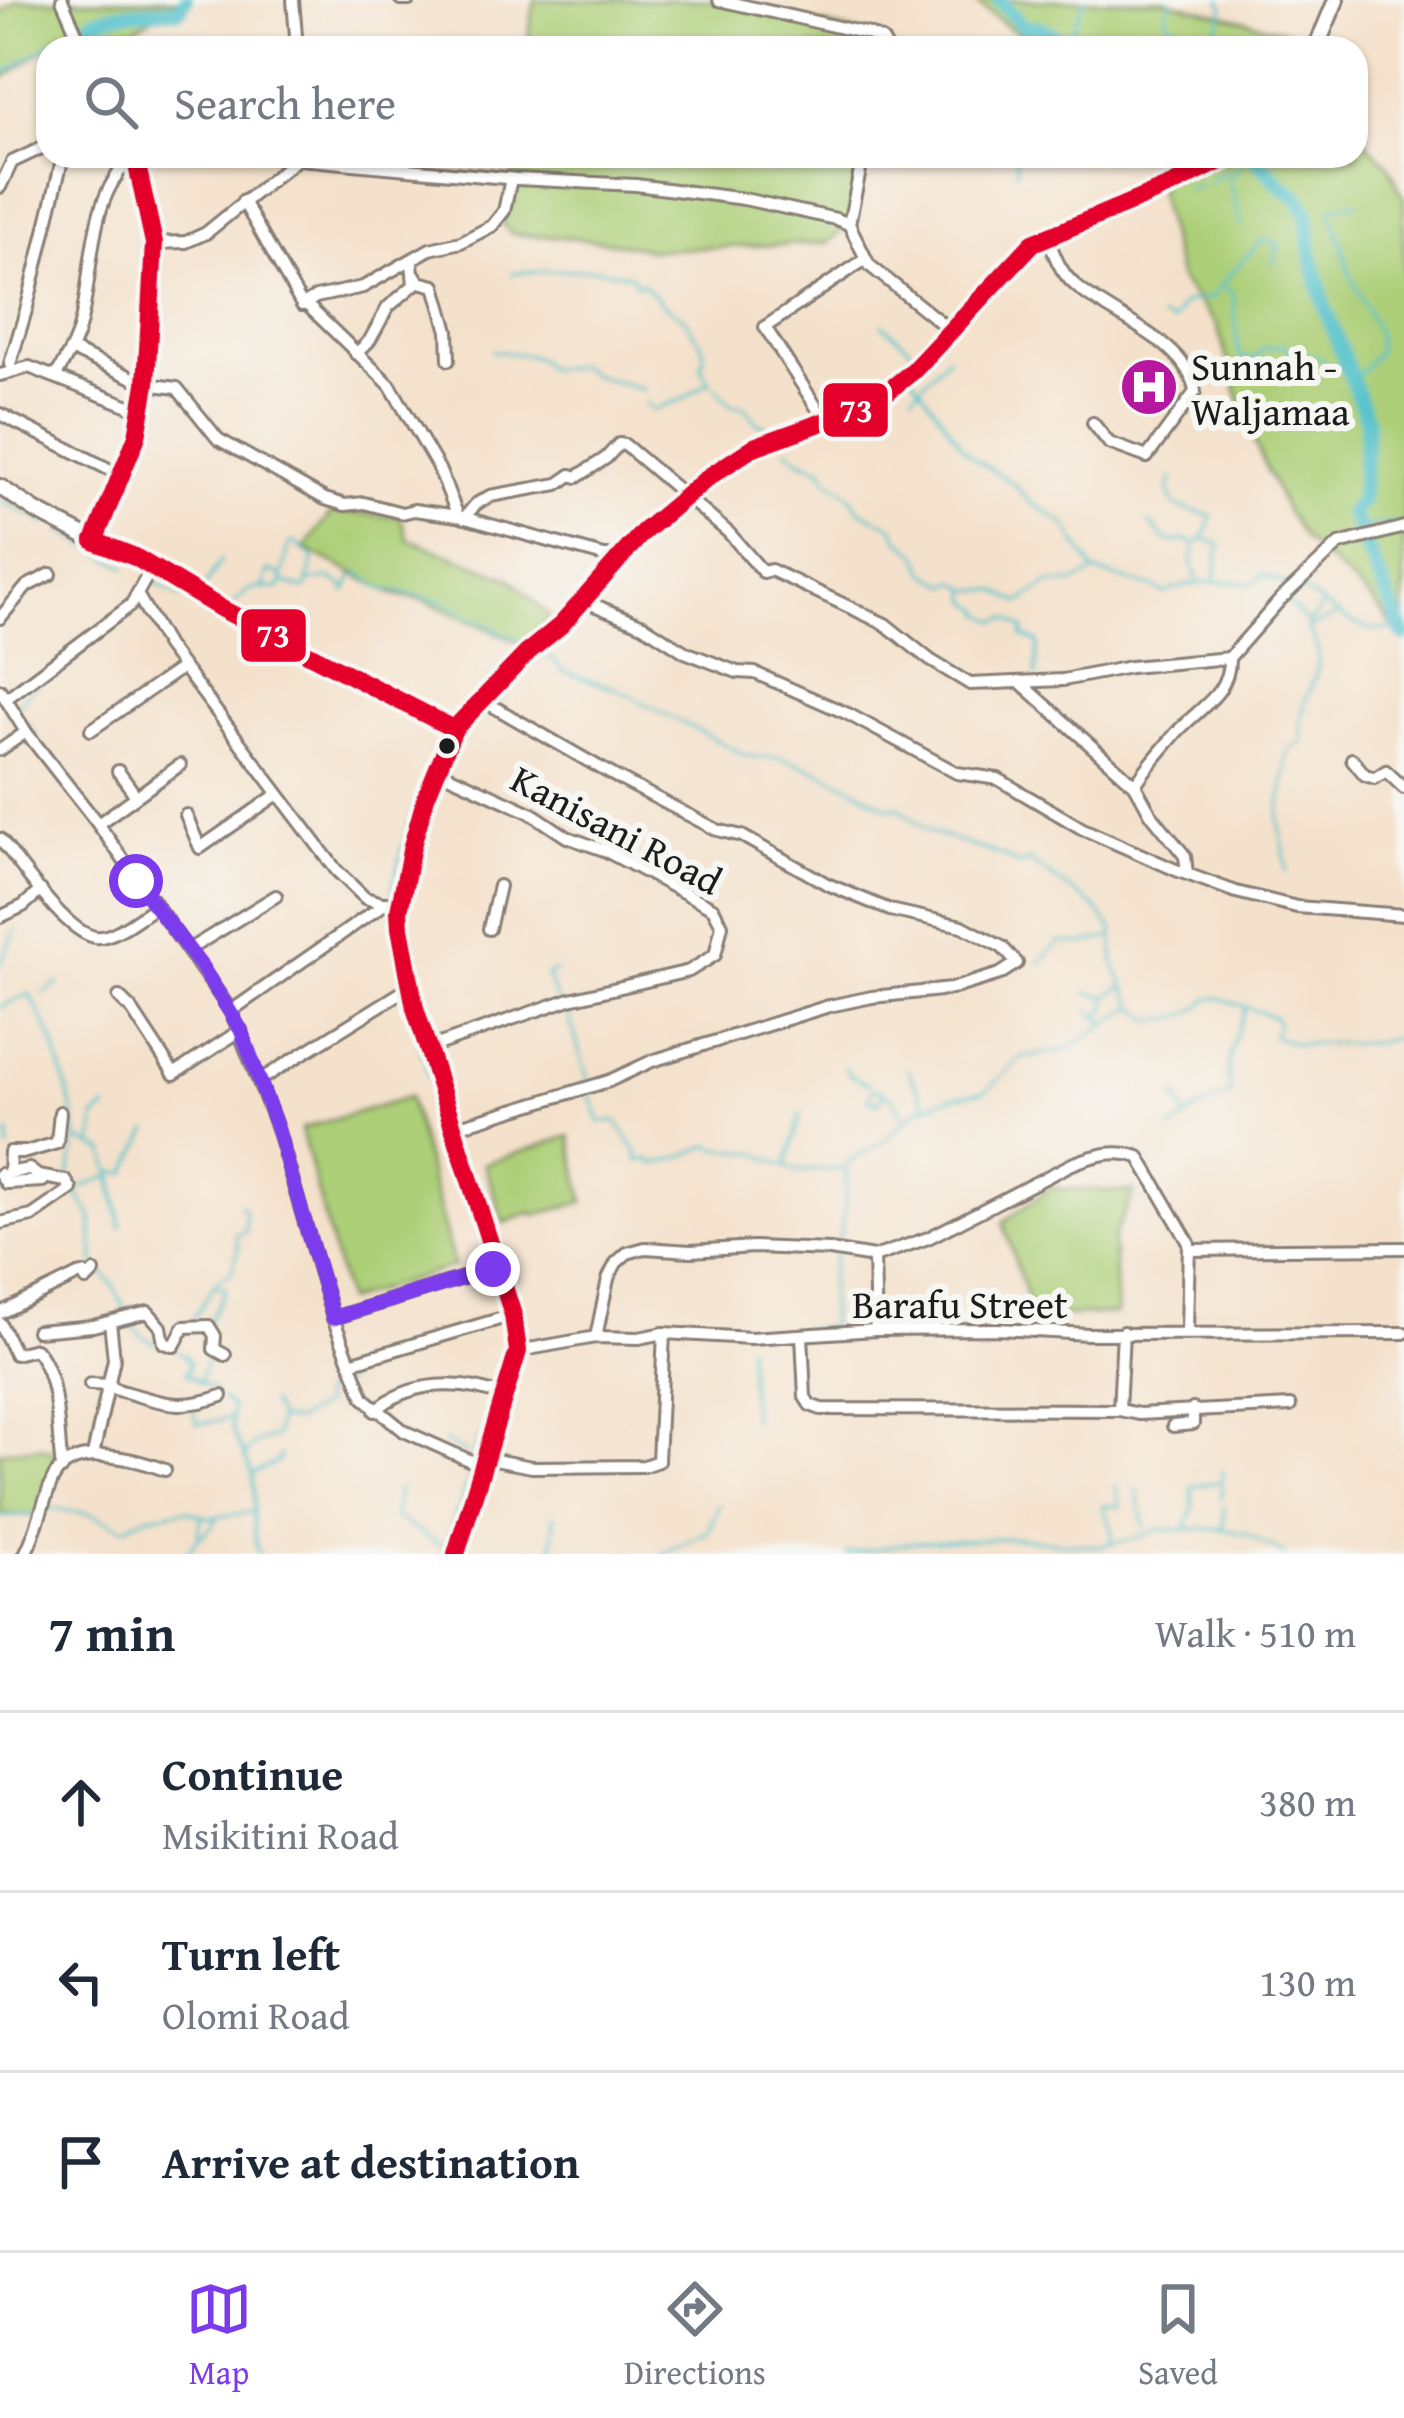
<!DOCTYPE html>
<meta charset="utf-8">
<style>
:root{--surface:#fff;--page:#f6f6f7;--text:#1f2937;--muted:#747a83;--line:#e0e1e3;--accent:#7c3aed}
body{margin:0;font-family:"Gentium Book Plus",serif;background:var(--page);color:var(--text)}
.stop{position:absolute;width:36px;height:36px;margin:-27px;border:9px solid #7c3aed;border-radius:50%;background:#fff}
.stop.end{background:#7c3aed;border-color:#fff;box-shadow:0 3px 12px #0008}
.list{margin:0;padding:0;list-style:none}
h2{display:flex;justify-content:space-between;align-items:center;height:156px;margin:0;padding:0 48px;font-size:51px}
h2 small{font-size:39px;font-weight:400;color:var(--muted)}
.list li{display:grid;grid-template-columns:78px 1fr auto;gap:36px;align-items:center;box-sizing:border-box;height:180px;padding:0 48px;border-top:3px solid var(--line)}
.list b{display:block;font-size:45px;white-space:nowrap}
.list p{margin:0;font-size:39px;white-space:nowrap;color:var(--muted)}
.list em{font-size:39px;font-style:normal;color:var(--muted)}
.icon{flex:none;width:66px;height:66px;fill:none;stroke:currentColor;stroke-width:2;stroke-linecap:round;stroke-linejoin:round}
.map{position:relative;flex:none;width:1404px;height:1554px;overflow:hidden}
.search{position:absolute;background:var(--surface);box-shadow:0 3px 9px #0004;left:36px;right:36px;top:36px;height:132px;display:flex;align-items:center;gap:30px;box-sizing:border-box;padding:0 42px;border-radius:36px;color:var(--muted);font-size:45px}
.sheet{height:696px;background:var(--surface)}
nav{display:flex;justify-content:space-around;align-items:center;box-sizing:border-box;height:168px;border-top:3px solid var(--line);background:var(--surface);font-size:33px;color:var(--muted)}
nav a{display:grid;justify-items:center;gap:6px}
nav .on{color:var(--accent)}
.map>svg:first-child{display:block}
.green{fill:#adcf78;stroke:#64764a;stroke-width:3}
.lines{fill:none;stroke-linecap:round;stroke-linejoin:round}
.stream{stroke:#56c3cc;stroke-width:3}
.river{stroke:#56c3cc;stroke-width:15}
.street-casing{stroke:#887e74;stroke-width:16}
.secondary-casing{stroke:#887e74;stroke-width:20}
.street{stroke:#fff;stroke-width:10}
.secondary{stroke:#fff;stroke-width:14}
.bus-1-casing{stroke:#f6f6f2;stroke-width:27}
.bus-1{stroke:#e4002b;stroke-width:18}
.route{stroke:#7c3aed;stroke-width:15}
.bus-dot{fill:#1c1c1c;stroke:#f6f6f2;stroke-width:4.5}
.labels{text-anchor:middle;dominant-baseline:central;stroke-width:12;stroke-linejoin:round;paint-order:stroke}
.poi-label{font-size:39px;fill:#1c1c1c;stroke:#f6f6f2;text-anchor:start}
.street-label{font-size:39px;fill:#1c1c1c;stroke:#f6f6f2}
.line-badge{stroke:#f6f6f2;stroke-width:4.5}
.badge-label{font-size:33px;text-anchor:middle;font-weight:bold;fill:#fff}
</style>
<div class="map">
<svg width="1404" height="1554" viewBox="0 0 1404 1554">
<rect width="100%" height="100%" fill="#f6f6f2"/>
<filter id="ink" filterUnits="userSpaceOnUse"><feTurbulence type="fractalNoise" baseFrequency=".00833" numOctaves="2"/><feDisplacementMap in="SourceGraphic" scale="24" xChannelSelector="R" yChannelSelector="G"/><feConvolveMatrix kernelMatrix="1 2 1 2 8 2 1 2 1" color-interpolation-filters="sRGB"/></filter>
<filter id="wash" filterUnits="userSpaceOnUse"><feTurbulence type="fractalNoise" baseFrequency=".004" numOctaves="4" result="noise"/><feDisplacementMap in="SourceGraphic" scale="48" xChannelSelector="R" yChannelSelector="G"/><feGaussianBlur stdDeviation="2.7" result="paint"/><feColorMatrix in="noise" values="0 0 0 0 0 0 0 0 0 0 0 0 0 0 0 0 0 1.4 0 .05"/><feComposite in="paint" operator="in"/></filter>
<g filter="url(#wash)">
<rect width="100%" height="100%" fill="#f4e1cb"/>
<!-- green -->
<g class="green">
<polygon points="17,0 180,0 133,30 65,33 0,81 0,14"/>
<polygon points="535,0 717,0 875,36 884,48 526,48"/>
<polygon points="972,0 1164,0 1285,31 1302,42 1304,48 1038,48"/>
<polygon points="1356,131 1389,166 1404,198 1404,640 1369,597 1305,540 1285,510 1248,428 1217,325 1179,279 1159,195 1160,175 1153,156 1356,156"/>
<path d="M518,156H861L852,222L828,243L650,250C606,238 557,238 512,234L503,225Z"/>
<polygon points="332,512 401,517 408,539 510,578 550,617 523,644 423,600 393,594 304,548"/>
<polygon points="409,1097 454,1266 346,1301 301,1129"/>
<polygon points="570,1136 584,1202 535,1215 532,1212 504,1223 484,1164"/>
<polygon points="1050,1188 1134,1192 1113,1238 1117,1314 1033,1317 1003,1222"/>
<polygon points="41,1447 57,1453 58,1469 40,1516 0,1514 0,1451"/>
</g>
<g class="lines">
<!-- stream -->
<g class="stream">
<polyline points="1066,44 1085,0"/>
<polyline points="1031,48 1048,31"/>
<polyline points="1169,48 1174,27 1165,16 1172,0"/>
<polyline points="1213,48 1224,8 1221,0"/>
<polyline points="0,76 69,32"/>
<polyline points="1011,156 1016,157 1017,172"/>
<polyline points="1207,182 1226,172"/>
<polyline points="1186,189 1199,185"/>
<polyline points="1344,204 1331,210 1351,276 1377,332 1378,352 1353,381"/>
<polyline points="1347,204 1358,202"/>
<polyline points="1082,215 1136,192"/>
<polyline points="1241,225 1229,180 1229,174 1235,173 1243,159"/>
<polyline points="602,270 631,275"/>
<polyline points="548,271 599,269"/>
<polyline points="512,273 546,271"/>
<polyline points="633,277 637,285 642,283 662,303"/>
<polyline points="1222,283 1262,240 1279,243 1273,263"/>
<polyline points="664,305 684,318 690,327"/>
<polyline points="1161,317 1172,322 1184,303 1214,297 1221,284 1233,293 1239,356 1257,359 1261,349 1285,345 1290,358 1314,355 1329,365 1347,369"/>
<polyline points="882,324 912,349 915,361"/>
<polyline points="692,330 695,335"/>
<polyline points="699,338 704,352"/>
<polyline points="492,351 529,355 541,361"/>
<polyline points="704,355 701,368 711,384"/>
<polyline points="542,364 549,369 575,366"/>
<polyline points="578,365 593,376"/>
<polyline points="594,375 644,390"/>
<polyline points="913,377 960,443"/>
<polyline points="889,382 914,359"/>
<polyline points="716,387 724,399"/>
<polyline points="913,394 948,356"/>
<polyline points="727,399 731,405 745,407 759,424 778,429"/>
<polyline points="645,402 653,410 685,398 708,382"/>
<polyline points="826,411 857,402"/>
<polyline points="785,427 817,415"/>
<polyline points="961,446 971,455"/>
<polyline points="786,448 798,459 823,469 827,479 849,494 859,510 893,527 899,539 918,554 925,572 950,586 954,581 967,587 970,601 983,610 983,614 997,621 1008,618 1025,629 1022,636 1038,642 1036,676"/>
<polyline points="974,458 1014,484 1030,502 1064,523 1094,571"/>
<polyline points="1172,478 1169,491 1175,506 1212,516 1205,537"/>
<polyline points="0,500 46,524"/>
<path d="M1149,523C1163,533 1157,540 1178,543L1182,539L1196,544L1202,538L1220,544L1215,580"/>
<polyline points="1357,528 1396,523"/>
<polyline points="60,531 126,567"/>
<polyline points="1195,546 1192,562 1198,582"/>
<polyline points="357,572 380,588 440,601 526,644"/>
<polyline points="283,574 289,544 293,542 314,557 308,580"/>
<polyline points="150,580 314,666"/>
<polyline points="263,589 268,571 282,576 282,582 305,589 309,581 329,578 345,587 346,592 352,577"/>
<path d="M970,590H996L1020,603L1048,584L1074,583L1095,572L1156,588L1163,594C1192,580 1223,580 1253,584L1262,575L1290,585"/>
<path d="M1300,590C1336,609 1357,639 1400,627"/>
<polyline points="202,591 221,560"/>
<polyline points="143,599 151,581"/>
<polyline points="1284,599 1307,622"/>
<polyline points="231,606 250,589 279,588 282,582"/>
<polyline points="1310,628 1339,614"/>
<polyline points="325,671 446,733"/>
<path d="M497,705L520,671L535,656L544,655L555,660L562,671L617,689L745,755C759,760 770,755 783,759C820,768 857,790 890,808L897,806L929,832L1003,856L1020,866L1028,860L1095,907L1108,924L1113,930L1114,963L1124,985"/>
<polyline points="16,707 33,687 137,607"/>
<polyline points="25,720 38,738"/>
<polyline points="474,723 483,711"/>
<polyline points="418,796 433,763"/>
<polyline points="405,836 415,804"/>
<path d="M1287,871L1279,820L1288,750L1303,743C1290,689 1340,677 1307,627L1323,605"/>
<polyline points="391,897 403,843"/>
<polyline points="1040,963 1060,942 1082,944 1111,937"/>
<polyline points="0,964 16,929"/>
<polyline points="556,971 547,975 558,1003 568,1013 588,1080"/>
<polyline points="1087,992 1107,997 1124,985 1134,1005"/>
<polyline points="44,994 59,983"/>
<polyline points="0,1007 30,994 54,1042 73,1111 77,1139 69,1176"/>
<polyline points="1090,1010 1107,1023"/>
<polyline points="1100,1016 1107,1007 1107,999"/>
<polyline points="416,1030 423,1057"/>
<polyline points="425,1063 437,1102"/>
<polyline points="1404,1065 1400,1068 1404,1076"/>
<polyline points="845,1067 850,1075 870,1085"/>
<polyline points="908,1070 926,1106"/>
<polyline points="875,1088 892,1097 906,1119"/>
<polyline points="874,1089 868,1098 876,1104 883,1095"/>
<path d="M590,1094L600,1122L616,1121L638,1153V1160H650L654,1164C676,1161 692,1151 712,1145"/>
<polyline points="1175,1094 1187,1116"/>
<path d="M1171,1130L1195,1111L1231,1094C1222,1065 1236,1035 1245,1008"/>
<polyline points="9,1133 9,1149"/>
<polyline points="79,1140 105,1151 110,1171"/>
<polyline points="93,1145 95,1118 107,1108"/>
<path d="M714,1148L755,1153L796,1171L845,1169L846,1164L884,1141L916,1110L948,1098L986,1091L1022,1057L1065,1050L1135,1006L1151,1020C1173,1019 1195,1017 1207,999L1220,998L1274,1017L1278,1025L1272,1036L1296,1044L1378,1043L1383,1039L1404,1038"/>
<polyline points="786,1167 801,1113"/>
<polyline points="77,1189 110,1176 121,1227 112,1171 126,1174 149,1130"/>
<polyline points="76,1192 92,1217 94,1263 113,1285 134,1327 143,1337 163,1346"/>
<polyline points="192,1321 217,1281 231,1273 238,1249 236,1234 245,1232 245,1211 240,1205"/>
<polyline points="209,1322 226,1288 216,1286"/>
<polyline points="796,1330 830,1327 830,1278 845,1211 846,1171"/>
<polyline points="757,1332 768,1331"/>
<polyline points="747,1346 752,1419"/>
<polyline points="177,1351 185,1355 190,1365 186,1373 215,1391"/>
<polyline points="508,1361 509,1335"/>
<polyline points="199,1383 209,1351 208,1334"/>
<polyline points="498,1392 506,1361"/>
<path d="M222,1398L232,1407C228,1441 241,1440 250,1469C259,1497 248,1527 259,1554"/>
<polyline points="193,1409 197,1424 232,1418"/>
<polyline points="278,1419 296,1421 324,1404 322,1393 347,1381"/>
<polyline points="444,1441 466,1454"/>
<polyline points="475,1457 474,1450 491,1416"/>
<polyline points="244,1458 253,1444 275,1437 278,1417 270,1403"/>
<polyline points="254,1474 278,1461 280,1455"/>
<polyline points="398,1489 394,1517 444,1547"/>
<polyline points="1137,1489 1145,1529"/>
<polyline points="1221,1498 1221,1484"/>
<polyline points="49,1508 91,1514 123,1528 148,1516 186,1510 209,1518 253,1512"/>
<polyline points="0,1516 38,1514"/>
<polyline points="1186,1529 1193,1509 1192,1487 1222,1481 1223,1471"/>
<polyline points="1223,1529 1224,1507"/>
<polyline points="198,1534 202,1515"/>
<polyline points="1111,1542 1113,1531 1103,1506 1120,1506 1116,1487"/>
<path d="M188,1553C193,1536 210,1534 217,1518"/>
<polyline points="442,1554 473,1468"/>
<polyline points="553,1554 554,1515"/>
<polyline points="662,1554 707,1532 719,1505"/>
<polyline points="847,1554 914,1542 1017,1538 1097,1546 1144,1537 1158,1530 1223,1529 1246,1534 1285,1554"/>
</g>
<!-- river -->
<g class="river">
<polyline points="999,0 1025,28 1041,28 1076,48"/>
<polyline points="92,21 119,13 179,10 185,0"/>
<polyline points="1254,156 1284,188 1298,197 1307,213 1312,258 1325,308 1367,420 1361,501 1351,512 1404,635"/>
</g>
</g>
</g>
<g filter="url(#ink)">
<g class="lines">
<!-- street casing -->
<g class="street-casing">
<g id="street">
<polyline points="62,0 83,48"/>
<polyline points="293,0 297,48"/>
<polyline points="401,0 409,0"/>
<polyline points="719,0 869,34 882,40 887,48"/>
<polyline points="266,156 517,179 636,185 744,199 836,219 849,224 869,265 950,330"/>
<polyline points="0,187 12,162 48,145"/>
<polyline points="243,201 302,305 306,304 390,385 439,469 458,516"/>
<polyline points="849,224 863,156"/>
<path d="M1047,235C1054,254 1059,271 1075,285C1108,316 1189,341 1195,392L1147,457L1109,443L1093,423"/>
<polyline points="154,243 186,242 206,233 296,160"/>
<polyline points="415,275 419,282 435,286 448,331 449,360"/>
<polyline points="303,305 316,297 363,287 430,249 461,242 492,226 504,211 511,179"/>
<polyline points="72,350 146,384 177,388 218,439 325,499 345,505 364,503 402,513 414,510 458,516 604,556 619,556"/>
<polyline points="356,354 370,340 388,307 414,285 412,262"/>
<polyline points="10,364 27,307 63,156"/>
<polyline points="0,375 29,367 142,411"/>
<path d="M56,376C65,359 76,344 80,325C95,268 86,198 134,156"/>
<polyline points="0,414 122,476"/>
<polyline points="824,419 765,327 864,260"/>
<polyline points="464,518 476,504 490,496 558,484 571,475 577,477 606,458 619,444 625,445 729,533 763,572 771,570 885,624 930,660 970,684 1063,680 1130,667 1229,658 1280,600 1339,544 1404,527"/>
<polyline points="94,541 137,436 146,384 154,243 147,197 135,156"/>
<polyline points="138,596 167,646 337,871 365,898 400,908"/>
<polyline points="582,600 643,625 685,652 737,672 755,673 848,714 957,773 998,779 1083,829 1176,870 1236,892 1297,907 1404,915"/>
<polyline points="0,618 27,586 51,574"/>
<polyline points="1020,682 1135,785 1151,814 1185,856 1187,874"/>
<polyline points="0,690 26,732 98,824 231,1011 277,1128 333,1318 364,1398 404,1431 482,1466"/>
<polyline points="7,698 131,605 152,567"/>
<polyline points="91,730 183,667"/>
<polyline points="0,750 26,732"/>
<polyline points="1352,759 1365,775 1375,778 1386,771 1404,788"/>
<polyline points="118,771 136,796"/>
<path d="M1135,785C1147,766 1162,750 1176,733C1198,708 1230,695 1229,658"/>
<polyline points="186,815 200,848 278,794"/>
<polyline points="98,824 180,765"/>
<path d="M0,839C20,863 64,931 95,937C112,940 141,916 155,907"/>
<polyline points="0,917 23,906 41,890"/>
<polyline points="489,929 499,886"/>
<polyline points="188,950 276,896"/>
<polyline points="119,997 132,1010 174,1074 241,1030"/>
<polyline points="231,1011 386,903"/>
<polyline points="428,1048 570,999 689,971 715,955 722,925 713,908 604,850 567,837 531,813 437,770"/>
<polyline points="260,1080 410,987"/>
<polyline points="456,1127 609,1081 652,1061 829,1006 872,997 951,989 1000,974 1017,963 1002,947 962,926 890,910 827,884 742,836 717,830 618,778 482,700"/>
<polyline points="0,1174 6,1183 43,1181"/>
<polyline points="0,1223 32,1216 71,1189 66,1181 38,1176 29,1169 9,1173 10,1152 26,1152 57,1143 60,1112"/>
<polyline points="1190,1250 1404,1248"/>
<polyline points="874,1257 876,1330"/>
<polyline points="0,1313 78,1275 84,1274 86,1280 94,1272"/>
<polyline points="333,1318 498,1267"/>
<path d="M0,1323L15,1354L35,1349C60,1376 57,1433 62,1469"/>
<polyline points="37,1331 93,1326 148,1312 161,1327 164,1343 174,1346 184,1327 209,1326 215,1336 214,1349 225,1355"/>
<polyline points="802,1335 805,1397 810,1405 821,1409 1119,1410 1139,1414 1290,1406"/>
<path d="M596,1337L608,1279L616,1263L627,1253L645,1248L691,1251L754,1247L830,1250L874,1257L928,1238L1072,1164C1095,1155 1115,1149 1139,1157L1189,1243L1187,1332"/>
<polyline points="518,1351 596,1337 639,1338 664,1333 751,1338 876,1330 998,1329 1088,1334 1404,1333"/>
<polyline points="350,1363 513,1315"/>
<polyline points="90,1384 111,1385"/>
<path d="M110,1388C155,1399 174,1413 222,1396"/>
<polyline points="1119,1410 1123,1332"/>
<path d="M375,1411C409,1380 463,1379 505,1397"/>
<polyline points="1173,1426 1193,1424 1193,1409"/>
<polyline points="93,1455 114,1359 110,1322"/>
<polyline points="484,1458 532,1467 644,1466 658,1461 664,1333"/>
<path d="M25,1554C37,1531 42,1505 52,1481C69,1441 133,1458 165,1470"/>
</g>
</g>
<!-- secondary casing -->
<g class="secondary-casing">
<g id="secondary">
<polyline points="1316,48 1336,0"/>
<polyline points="0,487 36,511 94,541 135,557 222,609 454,729"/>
<polyline points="456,1554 518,1351 513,1315 456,1127 415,1008 400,928 399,911 412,846 426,797 454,729 529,651 561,625 643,532 710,476 754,447 856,410 887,392 913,371 1033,243 1172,185 1230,156"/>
</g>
</g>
<!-- street -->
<use href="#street" class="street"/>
<!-- secondary -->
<use href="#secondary" class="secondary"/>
<!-- bus-1 casing -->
<g class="bus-1-casing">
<g id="bus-1">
<polyline points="94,541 135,557 222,609 454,729"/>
<polyline points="94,541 137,436 146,384 154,243 135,156"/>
<polyline points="456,1554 518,1351 513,1315 415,1008 400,928 399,911 412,846 426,797 454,729 529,651 561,625 643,532 710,476 754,447 856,410 887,392 913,371 1033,243 1172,185 1230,156"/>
</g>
</g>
<!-- bus-1 -->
<use href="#bus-1" class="bus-1"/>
</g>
</g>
<g class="lines" filter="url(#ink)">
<!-- route -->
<polyline class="route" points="136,881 202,967 241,1030 277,1128 333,1318 493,1269"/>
</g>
<!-- icons -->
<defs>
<g id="hospital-disc" transform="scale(3)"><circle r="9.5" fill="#b5179e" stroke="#f6f6f2"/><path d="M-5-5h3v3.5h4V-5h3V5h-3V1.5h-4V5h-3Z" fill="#fff"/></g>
</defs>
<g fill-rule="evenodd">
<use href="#hospital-disc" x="1149" y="387"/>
</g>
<!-- markers -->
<circle class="bus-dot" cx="447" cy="746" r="10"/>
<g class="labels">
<!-- poi labels -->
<g class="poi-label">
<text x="1191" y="365">Sunnah -<tspan x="1191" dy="45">Waljamaa</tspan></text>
</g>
<!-- street labels -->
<g class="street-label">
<text transform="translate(617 829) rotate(28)">Kanisani Road</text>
<text x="960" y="1303">Barafu Street</text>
</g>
</g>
<g class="line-badge">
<rect x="821" y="381" width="69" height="58" rx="12" fill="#e4002b"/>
<rect x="239" y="607" width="69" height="57" rx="12" fill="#e4002b"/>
</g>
<g class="badge-label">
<text x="856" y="422">73</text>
<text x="273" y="647">73</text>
</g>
</svg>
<div class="stop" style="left:136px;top:881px"></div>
<div class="stop end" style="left:493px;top:1269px"></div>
<div class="search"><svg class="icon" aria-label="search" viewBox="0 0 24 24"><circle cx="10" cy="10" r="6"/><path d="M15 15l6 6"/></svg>Search here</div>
</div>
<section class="sheet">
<h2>7 min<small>Walk · 510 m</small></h2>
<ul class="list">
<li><svg class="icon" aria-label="ahead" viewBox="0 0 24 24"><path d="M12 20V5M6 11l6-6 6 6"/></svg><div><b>Continue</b><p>Msikitini Road</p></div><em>380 m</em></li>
<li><svg class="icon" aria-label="left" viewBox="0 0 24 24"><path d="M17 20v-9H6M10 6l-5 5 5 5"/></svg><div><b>Turn left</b><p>Olomi Road</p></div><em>130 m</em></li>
<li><svg class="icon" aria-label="arrive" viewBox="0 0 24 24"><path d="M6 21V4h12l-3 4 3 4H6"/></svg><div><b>Arrive at destination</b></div></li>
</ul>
</section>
<nav>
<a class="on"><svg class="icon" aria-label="map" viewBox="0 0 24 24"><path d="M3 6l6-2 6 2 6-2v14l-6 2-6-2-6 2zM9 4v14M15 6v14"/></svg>Map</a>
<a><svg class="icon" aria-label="directions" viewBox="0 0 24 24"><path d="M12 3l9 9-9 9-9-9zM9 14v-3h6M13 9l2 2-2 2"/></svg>Directions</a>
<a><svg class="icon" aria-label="saved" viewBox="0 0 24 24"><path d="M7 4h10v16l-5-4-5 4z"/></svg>Saved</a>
</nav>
